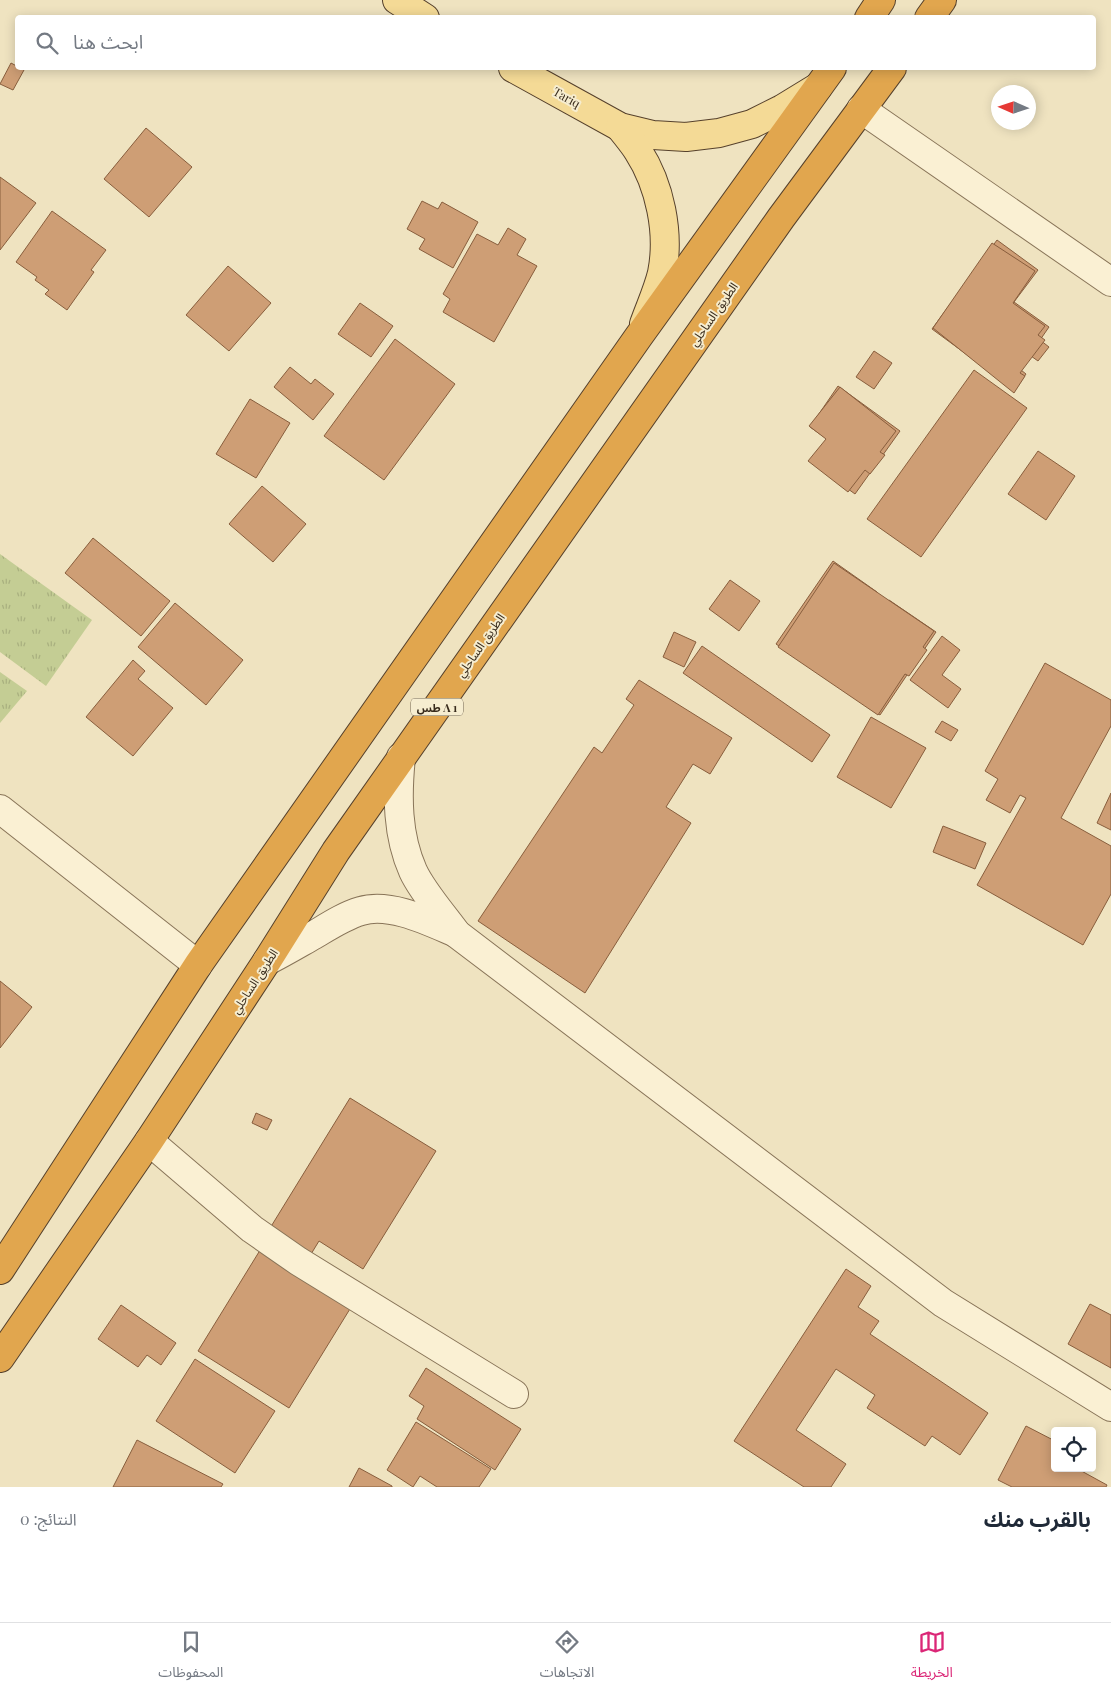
<!DOCTYPE html>
<html lang="ar">
<meta charset="utf-8">
<style>
:root{--surface:#fff;--page:#f6f6f7;--text:#1f2937;--muted:#747a83;--line:#e0e1e3;--accent:#db2777}
body{margin:0;font-family:"Playfair Display","Noto Sans Arabic",serif;background:var(--page);color:var(--text);direction:rtl}
.controls{position:absolute;right:15px;bottom:15px;display:grid;overflow:hidden;border-radius:5px;box-shadow:0 2px 12px #0003}
.controls button{width:45px;height:45px;display:grid;place-items:center;padding:0;border:0;border-bottom:1px solid var(--line);background:var(--surface);color:var(--text);font:25px sans-serif}
.compass{position:absolute;left:991px;top:85px;width:45px;height:45px;border-radius:50%;background:var(--surface);box-shadow:0 2px 12px #0003;rotate:273deg}
.list{margin:0;padding:0;list-style:none}
h2{display:flex;justify-content:space-between;align-items:center;height:65px;margin:0;padding:0 20px;font-size:21px}
h2 small{font-size:16px;font-weight:400;color:var(--muted)}
.icon{flex:none;width:28px;height:28px;fill:none;stroke:currentColor;stroke-width:2;stroke-linecap:round;stroke-linejoin:round}
.map{position:relative;flex:none;width:1111px;height:1487px;overflow:hidden;direction:ltr}
.search{position:absolute;background:var(--surface);box-shadow:0 2px 12px #0003;left:15px;right:15px;top:15px;height:55px;display:flex;align-items:center;gap:12px;box-sizing:border-box;padding:0 18px;border-radius:5px;color:var(--muted);font-size:19px}
.sheet{height:135px;background:var(--surface)}
nav{display:flex;justify-content:space-around;align-items:center;box-sizing:border-box;height:70px;border-top:1px solid var(--line);background:var(--surface);font-size:14px;color:var(--muted)}
nav a{display:grid;justify-items:center;gap:2px}
nav .on{color:var(--accent)}
.map>svg:first-child{display:block}
.park{fill:url(#park-tufts)}
.building{fill:#ce9e75;stroke:#885e3d}
.lines{fill:none;stroke-linecap:round;stroke-linejoin:round}
.minor-casing{stroke:#887458;stroke-width:30}
.major-casing{stroke:#56412c;stroke-width:30}
.highway-casing{stroke:#56412c;stroke-width:30}
.minor{stroke:#faf0d3;stroke-width:28}
.major{stroke:#f4da96;stroke-width:28}
.highway{stroke:#e1a64e;stroke-width:28}
.labels{text-anchor:middle;dominant-baseline:central;stroke-width:4;stroke-linejoin:round;paint-order:stroke}
.shield{fill:#f6edd0;stroke:#716552;stroke-width:1}
.shield-label{font-size:11px;font-weight:bold;fill:#382b1c}
.street-label{font-size:12px;fill:#382b1c;stroke:#f6edd0}
</style>
<div class="map">
<svg width="1111" height="1487" viewBox="0 0 1111 1487">
<defs>
<pattern id="park-tufts" width="24" height="20" patternUnits="userSpaceOnUse" patternTransform="scale(1.25)"><rect width="24" height="20" fill="#c4cd94"/><path d="M3 7l-1-3M5 7V3M7 7l1-3M15 17l-1-3M17 17v-4M19 17l1-3" fill="none" stroke="#a9b07f"/></pattern>
</defs>
<rect width="100%" height="100%" fill="#efe3c0"/>
<!-- park -->
<g class="park">
<polygon points="0,554 92,620 46,686 0,652"/>
<polygon points="0,672 27,691 0,723"/>
</g>
<!-- building -->
<g class="building">
<polygon points="11,63 24,70 13,90 0,84"/>
<polygon points="146,128 192,167 149,217 104,179"/>
<polygon points="0,177 36,203 0,250"/>
<polygon points="422,201 438,209 442,202 478,222 453,268 419,249 425,239 407,229"/>
<polygon points="52,211 106,250 91,270 94,272 67,310 45,294 49,290 35,280 37,277 16,262"/>
<polygon points="508,228 526,239 517,255 537,266 494,342 443,312 450,299 443,294 477,234 498,245"/>
<polygon points="997,240 1038,270 1014,302 1049,327 1040,340 1049,347 1038,361 1031,356 1021,370 1026,374 1015,390 932,329"/>
<polygon points="992,243 1035,271 1013,303 1045,326 1038,335 1045,340 1020,373 1025,376 1014,393 933,328"/>
<polygon points="228,266 271,303 229,351 186,315"/>
<polygon points="360,303 393,326 371,357 338,334"/>
<polygon points="395,339 455,384 384,480 324,436"/>
<polygon points="874,351 892,363 874,389 856,377"/>
<polygon points="290,367 311,384 315,379 334,394 313,420 274,387"/>
<polygon points="974,370 1027,408 921,557 867,519"/>
<polygon points="838,386 900,431 855,494 811,462 827,439 810,427"/>
<polygon points="840,387 896,431 880,452 885,455 870,474 865,470 848,492 808,461 826,439 809,426"/>
<polygon points="250,399 290,423 256,478 216,454"/>
<polygon points="1038,451 1075,476 1046,520 1008,494"/>
<polygon points="262,486 306,524 273,562 229,524"/>
<polygon points="93,538 170,601 141,636 65,573"/>
<polygon points="833,561 877,592 851,629 864,638 889,600 936,632 880,715 776,644"/>
<polygon points="834,563 934,631 923,647 927,650 909,676 905,674 878,715 778,647"/>
<polygon points="730,580 760,601 739,631 709,609"/>
<polygon points="175,603 243,660 206,705 138,647"/>
<polygon points="674,632 696,642 684,667 663,657"/>
<polygon points="942,636 960,650 942,675 961,689 948,708 910,680"/>
<polygon points="702,646 830,735 812,762 683,673"/>
<polygon points="133,660 145,671 138,679 173,708 133,756 86,717"/>
<polygon points="1045,663 1111,700 1111,726 1061,818 1111,846 1111,894 1083,945 977,885 1026,798 1020,795 1010,813 986,800 998,779 985,771"/>
<polygon points="639,680 732,738 710,774 693,764 666,807 691,823 585,993 478,921 594,747 602,753 634,705 626,699"/>
<polygon points="871,717 926,748 891,808 837,777"/>
<polygon points="942,721 958,730 951,741 935,732"/>
<polygon points="1111,793 1111,830 1097,823"/>
<polygon points="943,826 986,843 975,869 933,852"/>
<polygon points="0,981 32,1007 0,1048"/>
<polygon points="350,1098 436,1151 363,1269 319,1241 308,1259 267,1233"/>
<polygon points="256,1113 272,1120 267,1130 252,1123"/>
<polygon points="262,1247 353,1304 289,1408 198,1351"/>
<polygon points="846,1269 871,1286 858,1307 879,1321 870,1334 988,1413 960,1455 932,1436 925,1446 867,1408 875,1395 836,1369 796,1430 846,1464 831,1487 804,1487 734,1441"/>
<polygon points="1090,1304 1111,1315 1111,1368 1068,1344"/>
<polygon points="121,1305 176,1343 161,1365 147,1355 138,1367 98,1339"/>
<polygon points="195,1359 275,1411 235,1473 156,1421"/>
<polygon points="426,1368 521,1429 495,1470 417,1419 424,1406 409,1396"/>
<polygon points="416,1422 491,1469 479,1487 437,1487 420,1476 413,1487 387,1470"/>
<polygon points="1026,1426 1055,1441 1055,1468 1076,1468 1107,1485 1106,1487 1012,1487 998,1480"/>
<polygon points="137,1440 223,1484 221,1487 113,1487"/>
<polygon points="359,1468 392,1486 392,1487 349,1487"/>
</g>
<g class="lines">
<!-- minor casing -->
<g class="minor-casing">
<g id="minor">
<polyline points="861,109 1111,282"/>
<path d="M401,757C397,796 397,835 413,871C422,891 444,916 457,934L943,1303L1111,1407"/>
<polyline points="0,809 198,965"/>
<path d="M267,961C283,953 298,944 314,935C329,926 344,916 361,911C390,902 430,922 456,933"/>
<polyline points="149,1141 252,1229 298,1261 514,1394"/>
</g>
</g>
<!-- major casing -->
<g class="major-casing">
<g id="major">
<polyline points="397,0 425,18"/>
<polyline points="513,68 620,127 653,135 686,137 719,133 752,124 782,109 818,87"/>
<path d="M620,127C626,135 633,143 638,151C660,185 670,233 662,273C658,290 650,307 644,324"/>
</g>
</g>
<!-- highway casing -->
<g class="highway-casing">
<g id="highway">
<polyline points="869,18 881,0"/>
<polyline points="929,18 942,0"/>
<polyline points="0,1270 198,965 639,336 832,68"/>
<polyline points="0,1358 149,1141 267,961 336,851 781,218 892,68"/>
</g>
</g>
<!-- minor -->
<use href="#minor" class="minor"/>
<!-- major -->
<use href="#major" class="major"/>
<!-- highway -->
<use href="#highway" class="highway"/>
</g>
<g class="labels">
<!-- shield labels -->
<rect class="shield" x="411" y="698.5" width="52" height="17" rx="4"/>
<g class="shield-label">
<text x="437" y="707">طس A 1</text>
</g>
<!-- street labels -->
<g class="street-label">
<text transform="translate(567 97) rotate(29)">Tariq</text>
<text transform="translate(713 314) rotate(-55)">الطريق الساحلي</text>
<text transform="translate(480 645) rotate(-55)">الطريق الساحلي</text>
<text transform="translate(254 981) rotate(-57)">الطريق الساحلي</text>
</g>
</g>
</svg>
<div class="controls">
<button><svg class="icon" aria-label="locate" viewBox="0 0 24 24"><circle cx="12" cy="12" r="6"/><path d="M12 2v4M12 18v4M2 12h4M18 12h4"/></svg></button>
</div>
<svg class="compass" viewBox="-18 -18 36 36"><path d="M0-13l5 13h-10z" fill="#e53935"/><path d="M0 13l5-13h-10z" fill="#747a83"/></svg>
<div class="search"><svg class="icon" aria-label="search" viewBox="0 0 24 24"><circle cx="10" cy="10" r="6"/><path d="M15 15l6 6"/></svg>ابحث هنا</div>
</div>
<section class="sheet">
<h2>بالقرب منك<small>النتائج: 0</small></h2>
<ul class="list">
</ul>
</section>
<nav>
<a class="on"><svg class="icon" aria-label="map" viewBox="0 0 24 24"><path d="M3 6l6-2 6 2 6-2v14l-6 2-6-2-6 2zM9 4v14M15 6v14"/></svg>الخريطة</a>
<a><svg class="icon" aria-label="directions" viewBox="0 0 24 24"><path d="M12 3l9 9-9 9-9-9zM9 14v-3h6M13 9l2 2-2 2"/></svg>الاتجاهات</a>
<a><svg class="icon" aria-label="saved" viewBox="0 0 24 24"><path d="M7 4h10v16l-5-4-5 4z"/></svg>المحفوظات</a>
</nav>
